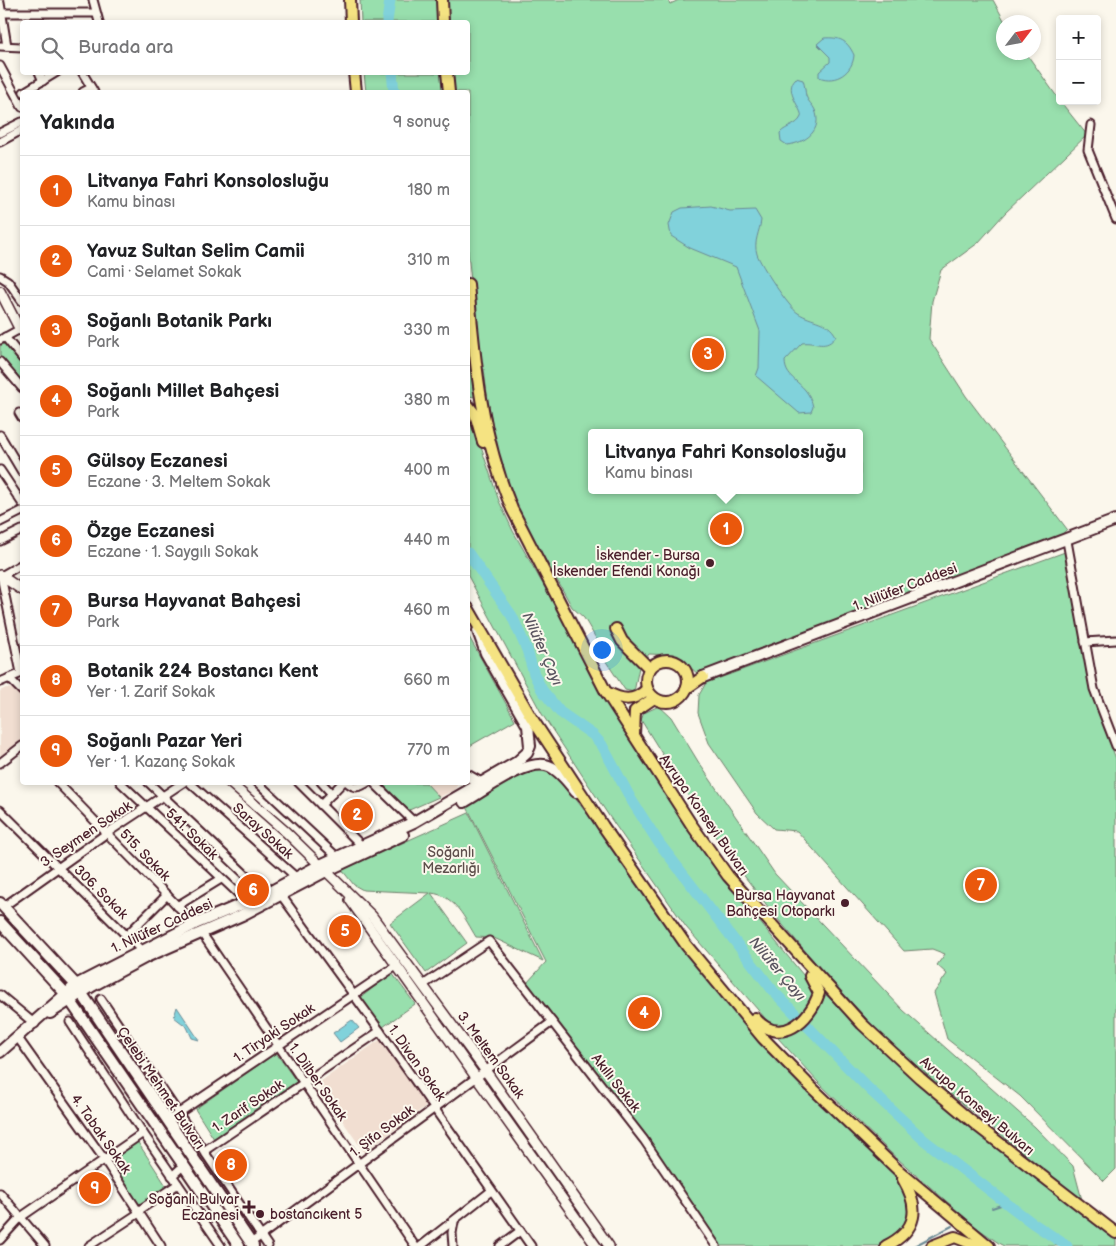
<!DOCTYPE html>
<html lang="tr">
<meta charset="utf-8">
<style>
:root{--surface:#fff;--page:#f6f6f6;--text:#202124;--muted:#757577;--line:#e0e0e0;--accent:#ea580c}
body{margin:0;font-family:"Balsamiq Sans",sans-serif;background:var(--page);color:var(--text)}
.controls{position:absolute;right:15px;top:15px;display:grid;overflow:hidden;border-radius:5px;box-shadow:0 2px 8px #0003}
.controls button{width:45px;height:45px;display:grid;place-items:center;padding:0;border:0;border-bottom:1px solid var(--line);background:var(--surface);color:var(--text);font:25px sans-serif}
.compass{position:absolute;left:996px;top:15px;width:45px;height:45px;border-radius:50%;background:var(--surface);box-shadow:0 2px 8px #0003;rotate:58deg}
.you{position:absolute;left:601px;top:649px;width:18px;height:18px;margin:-12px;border:4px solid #fff;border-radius:50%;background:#1a73e8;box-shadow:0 0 0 8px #1a73e833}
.badge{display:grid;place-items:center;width:32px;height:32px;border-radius:50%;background:var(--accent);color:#fff;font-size:16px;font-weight:700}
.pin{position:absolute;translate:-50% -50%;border:2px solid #fff;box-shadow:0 1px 5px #0006}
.popup{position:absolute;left:588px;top:429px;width:275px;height:65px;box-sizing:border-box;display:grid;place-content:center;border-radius:5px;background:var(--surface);filter:drop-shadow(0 1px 4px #0005);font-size:16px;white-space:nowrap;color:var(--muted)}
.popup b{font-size:19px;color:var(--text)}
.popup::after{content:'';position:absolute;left:50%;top:100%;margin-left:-10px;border:10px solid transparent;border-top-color:var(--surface)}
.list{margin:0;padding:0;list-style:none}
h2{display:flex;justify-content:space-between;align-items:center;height:65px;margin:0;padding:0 20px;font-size:21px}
h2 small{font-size:16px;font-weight:400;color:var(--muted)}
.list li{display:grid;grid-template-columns:32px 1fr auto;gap:15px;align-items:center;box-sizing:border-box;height:70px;padding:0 20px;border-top:1px solid var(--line)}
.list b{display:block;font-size:19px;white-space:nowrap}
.list p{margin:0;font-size:16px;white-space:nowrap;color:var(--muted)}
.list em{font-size:16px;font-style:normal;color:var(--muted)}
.icon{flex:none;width:28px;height:28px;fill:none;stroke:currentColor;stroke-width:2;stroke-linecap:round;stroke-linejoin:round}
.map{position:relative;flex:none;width:1116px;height:1246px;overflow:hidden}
.search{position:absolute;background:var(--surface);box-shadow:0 2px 8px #0003;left:20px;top:20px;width:450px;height:55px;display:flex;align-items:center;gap:12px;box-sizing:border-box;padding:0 18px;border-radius:5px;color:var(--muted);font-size:19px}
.panel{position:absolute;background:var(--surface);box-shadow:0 2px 8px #0003;left:20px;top:90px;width:450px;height:695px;border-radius:5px}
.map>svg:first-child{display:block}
.built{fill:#f1ded1}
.green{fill:#98dfad;stroke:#717f6c;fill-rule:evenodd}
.water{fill:#81d2db;stroke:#6b8a95}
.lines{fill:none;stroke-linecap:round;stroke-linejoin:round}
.stream{stroke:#6b8a95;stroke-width:2}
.river{stroke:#81d2db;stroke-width:11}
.minor-casing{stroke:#4a1f2b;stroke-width:11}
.tertiary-casing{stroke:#4a1f2b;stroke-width:12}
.secondary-casing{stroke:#4a1f2b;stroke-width:14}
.primary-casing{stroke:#4a1f2b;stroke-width:14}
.minor{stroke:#fbf7ec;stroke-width:7}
.tertiary{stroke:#fbf7ec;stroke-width:9}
.secondary{stroke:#fbf7ec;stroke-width:10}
.primary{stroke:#f5e382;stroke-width:10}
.poi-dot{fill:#4a1f2b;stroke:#fbf7ec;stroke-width:2}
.labels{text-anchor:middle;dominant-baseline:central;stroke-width:4;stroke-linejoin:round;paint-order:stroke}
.poi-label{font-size:14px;fill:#4a1f2b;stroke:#fbf7ec;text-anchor:end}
.street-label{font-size:14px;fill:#4a1f2b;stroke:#fbf7ec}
.park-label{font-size:14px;fill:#5e4f4c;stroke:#fbf7ec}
.water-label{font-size:15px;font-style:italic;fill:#5a5560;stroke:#fbf7ec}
</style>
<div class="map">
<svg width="1116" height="1246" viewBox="0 0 1116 1246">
<rect width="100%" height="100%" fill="#fbf7ec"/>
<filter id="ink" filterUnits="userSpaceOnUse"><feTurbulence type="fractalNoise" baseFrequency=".02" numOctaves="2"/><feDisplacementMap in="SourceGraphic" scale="10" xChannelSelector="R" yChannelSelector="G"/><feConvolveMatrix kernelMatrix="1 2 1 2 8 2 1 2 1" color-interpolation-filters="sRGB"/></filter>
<g filter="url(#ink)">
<!-- built -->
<g class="built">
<polygon points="6,688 16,689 22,696 22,740 0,756 0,691"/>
<polygon points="426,783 458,783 455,790 439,797"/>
<polygon points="381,1039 429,1104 364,1152 317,1084"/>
</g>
<!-- green -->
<g class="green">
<polygon points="360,0 439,0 440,22 361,22"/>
<path d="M446,0H666L670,4L679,0H993L1005,22H1004V52L1026,53L1060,101L1087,135L1005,213L978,243L941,270L932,301L929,339L966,396L1067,529L1059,538L699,675L681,659L674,655L649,654L639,667L634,692L625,690L605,660L604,652L584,618L572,607C555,575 534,543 519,510C499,465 489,417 484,369L480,368L468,252V92H453L451,73L468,72V22H447ZM592,433H860V490H592Z"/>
<polygon points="364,73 444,73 446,92 366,92"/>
<polygon points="468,329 475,397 468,396"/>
<polygon points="4,344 22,366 22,385 0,358 0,346"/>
<path d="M468,408L499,501L513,531L604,693L723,877L808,981L814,992C812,1006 792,1021 780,1028L771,1025L686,927L609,816L542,714L468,576Z"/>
<polygon points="1065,552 1092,692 1116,759 1116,1169 1104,1181 1020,1096 947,1039 934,993 947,974 937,965 945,954 932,949 904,951 797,831 774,829 757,813 709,743 698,713 699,695 706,683"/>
<polygon points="468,635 515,720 468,747"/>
<polygon points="659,706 671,717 699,763 775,874 903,1010 1035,1127 1073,1166 1082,1200 927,1075 877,1030 826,975 776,917 735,864 702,818 641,720 644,713"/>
<path d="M534,766L548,768L560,779L610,843L679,942L896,1172C900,1180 907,1188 910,1196C918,1218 899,1237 881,1246H718L526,984L546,962L466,805Z"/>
<polygon points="379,783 426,783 439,797 407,811"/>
<path d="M469,813L543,961L494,938L476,937C465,919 455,895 431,893L467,943L426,973L390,923L430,893L363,890L354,885L342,870Z"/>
<polygon points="392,973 415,1004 383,1027 382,1030 360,998"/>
<path d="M823,992L921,1085L1116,1236V1246H1004L1000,1244L976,1227L891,1153L818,1082L777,1037C796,1030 819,1013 823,992Z"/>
<polygon points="276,1053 299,1085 214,1139 195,1109"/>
<polygon points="137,1141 167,1187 138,1207 109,1161"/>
</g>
<!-- water -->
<g class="water">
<path d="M824,38C840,37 847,40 854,55C853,72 836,84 819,77V72L830,62V57L817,44Z"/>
<path d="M796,78L803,80C805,86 805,91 806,96C808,102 813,105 815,110C823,130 806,143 787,145L781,141L780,133C786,126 797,126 801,117C804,110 782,91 796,78Z"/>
<path d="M711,206L730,211L755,210L761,220C760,231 753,242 757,254C760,264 789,308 798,313C812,322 828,320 836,336C826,351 816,341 802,343L785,361C785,382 808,381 813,407L811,412L799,413L756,376L759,368L760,331L736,267L690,248L671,236L669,225L674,212L682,208Z"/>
<polygon points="177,1007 199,1040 192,1038 187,1027 174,1017"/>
<polygon points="352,1020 359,1028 340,1042 333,1033"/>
</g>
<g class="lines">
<!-- stream -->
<g class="stream">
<polyline points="992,1208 1007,1203"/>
<polyline points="914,1246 952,1226"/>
</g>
<!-- river -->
<g class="river">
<polyline points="387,22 390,0"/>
<polyline points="392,72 394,92"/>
<polyline points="468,553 512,616 527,650 534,674 542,690 560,712 593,735 602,745 632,801 659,843 774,992 868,1088 924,1140 1031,1222 1067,1246"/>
</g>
<!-- minor casing -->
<g class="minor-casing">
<g id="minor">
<polyline points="93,0 99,22"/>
<polyline points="0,3 7,46"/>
<polyline points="3,13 95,13"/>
<polyline points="0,46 22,47"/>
<polyline points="0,66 22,107"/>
<polyline points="39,72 43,81"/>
<polyline points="82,72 94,92"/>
<polyline points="24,92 57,72"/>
<polyline points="83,92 91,88"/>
<polyline points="1091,125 1088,150 1116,219"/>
<polyline points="0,133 22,122"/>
<polyline points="0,142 22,130"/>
<polyline points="0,276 8,281 22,301"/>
<polyline points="5,337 22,358"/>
<polyline points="0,340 22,328"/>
<polyline points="0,362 22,388"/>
<polyline points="19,413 22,418"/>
<polyline points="0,435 22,472"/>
<polyline points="0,470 22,503"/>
<polyline points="0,522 22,511"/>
<polyline points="0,541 22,530"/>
<polyline points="1067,541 1094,689 1116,746"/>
<polyline points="1085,642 1116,640"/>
<polyline points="21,673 1,576 22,564"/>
<polyline points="9,678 22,691"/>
<polyline points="0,682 22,673"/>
<polyline points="0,763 22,746"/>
<polyline points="57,782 195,924"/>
<polyline points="120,782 247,902"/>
<polyline points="148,782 266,894"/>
<polyline points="189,782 297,878"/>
<polyline points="257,782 337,857"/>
<polyline points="298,782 361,845"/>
<polyline points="321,782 332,794"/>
<path d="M347,782C355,789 359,788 368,782"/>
<polyline points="373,782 414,822"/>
<polyline points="321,805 343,782"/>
<polyline points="0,810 141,950"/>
<polyline points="281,895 380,1031 531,1246"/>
<polyline points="177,906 221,879"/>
<polyline points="3,907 107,833 184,782"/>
<polyline points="201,932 415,1246"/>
<polyline points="127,935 167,895"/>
<polyline points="423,985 489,941 644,1140 716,1246"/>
<polyline points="0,995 35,1024"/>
<polyline points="101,999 268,1246"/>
<polyline points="70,1022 143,1133 221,1246"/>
<polyline points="18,1038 104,1159 161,1246"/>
<polyline points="167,1121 396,966"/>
<polyline points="204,1151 380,1031"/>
<polyline points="172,1176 184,1165"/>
<polyline points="0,1193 45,1246"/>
<polyline points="138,1211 178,1184"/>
<polyline points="0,1240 21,1217 143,1133"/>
<polyline points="251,1243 552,1022"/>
<polyline points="89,1246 139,1213"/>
<polyline points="421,1246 491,1191"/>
<polyline points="453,1246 452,1233 454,1222"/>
<polyline points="500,1246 520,1231"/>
</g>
</g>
<!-- tertiary casing -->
<g class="tertiary-casing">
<g id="tertiary">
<polyline points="0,291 20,330"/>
<polyline points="0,575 22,590"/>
<polyline points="229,782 286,832 372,916 485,1070 609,1246"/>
<polyline points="350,900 596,1246"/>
</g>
</g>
<!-- secondary casing -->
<g class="secondary-casing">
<g id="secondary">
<polyline points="703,677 1116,520"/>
<polyline points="468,776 482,784 484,787"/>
<path d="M464,802C484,791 530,755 551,767C561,772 569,783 576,792"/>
<polyline points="0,903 76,985 253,1246"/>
<polyline points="0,922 65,993 239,1246"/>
<polyline points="50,1013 92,986 146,957 242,915 324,872 403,835"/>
<polyline points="0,1052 76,985 195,924 266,894 320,865 414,822 517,762 527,753 530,746 528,726 486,653 478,631"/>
</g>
</g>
<!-- primary casing -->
<g class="primary-casing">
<g id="primary">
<polyline points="350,0 351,22"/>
<polyline points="442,0 443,22"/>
<polyline points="354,72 356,92"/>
<polyline points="447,72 449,92"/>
<path d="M468,284C475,363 481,435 512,509L606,692L691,824L728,876L862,1024L920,1078L976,1125L1116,1233"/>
<polyline points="468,405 475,414 483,442"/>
<polyline points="468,608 531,717 603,826 686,945 763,1038 807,1083 898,1170 989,1246"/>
<polyline points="616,629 622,641 650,669"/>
<circle cx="667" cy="681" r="21"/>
<polyline points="687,688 703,677"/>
<path d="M606,692C622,700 633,703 647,689"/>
<polyline points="634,734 635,711 654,698"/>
<path d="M755,1018C780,1047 810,1021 819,993L810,976"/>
<path d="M886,1246C918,1230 920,1208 903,1179"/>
<polyline points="932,1246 955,1237 978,1246"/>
</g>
</g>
<!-- minor -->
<use href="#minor" class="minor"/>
<!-- tertiary -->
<use href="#tertiary" class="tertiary"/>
<!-- secondary -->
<use href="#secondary" class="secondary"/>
<!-- primary -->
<use href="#primary" class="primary"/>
</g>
</g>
<!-- markers -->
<g class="poi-dot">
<circle cx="710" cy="563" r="5"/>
<circle cx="845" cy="903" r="5"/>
<path d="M246.5 1199.5h5v5h5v5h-5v5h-5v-5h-5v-5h5z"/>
<circle cx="260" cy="1214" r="5"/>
</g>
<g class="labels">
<!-- poi labels -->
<g class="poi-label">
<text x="700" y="555">İskender - Bursa<tspan x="700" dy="16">İskender Efendi Konağı</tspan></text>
<text x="835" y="895">Bursa Hayvanat<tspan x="835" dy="16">Bahçesi Otoparkı</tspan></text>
<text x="239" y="1199">Soğanlı Bulvar<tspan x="239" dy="16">Eczanesi</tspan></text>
<text x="270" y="1214" text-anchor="start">bostancıkent 5</text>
</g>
<!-- street labels -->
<g class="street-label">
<text transform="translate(905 587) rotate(-21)">1. Nilüfer Caddesi</text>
<text transform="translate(704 815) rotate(55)">Avrupa Konseyi Bulvarı</text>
<text transform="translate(263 831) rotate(42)">Saray Sokak</text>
<text transform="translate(86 834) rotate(-34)">3. Seymen Sokak</text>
<text transform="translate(192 834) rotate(44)">541. Sokak</text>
<text transform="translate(145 855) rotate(46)">515. Sokak</text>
<text transform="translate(101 892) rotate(45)">306. Sokak</text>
<text transform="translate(162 926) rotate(-25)">1. Nilüfer Caddesi</text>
<text transform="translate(274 1033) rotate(-34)">1. Tiryaki Sokak</text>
<text transform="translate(491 1055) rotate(54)">3. Meltem Sokak</text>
<text transform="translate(417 1063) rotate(55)">1. Divan Sokak</text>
<text transform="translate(318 1082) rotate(55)">1. Dilber Sokak</text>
<text transform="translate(616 1083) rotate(52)">Akıllı Sokak</text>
<text transform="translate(161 1088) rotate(56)">Çelebi Mehmet Bulvarı</text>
<text transform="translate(248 1106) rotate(-34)">1. Zarif Sokak</text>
<text transform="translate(977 1106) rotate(40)">Avrupa Konseyi Bulvarı</text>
<text transform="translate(382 1131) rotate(-37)">1. Şifa Sokak</text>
<text transform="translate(101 1134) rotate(55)">4. Tabak Sokak</text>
</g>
<!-- park labels -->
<g class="park-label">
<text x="451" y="852">Soğanlı<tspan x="451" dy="16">Mezarlığı</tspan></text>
</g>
<!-- water labels -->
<g class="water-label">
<text transform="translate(542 649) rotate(66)">Nilüfer Çayı</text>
<text transform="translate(777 969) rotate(50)">Nilüfer Çayı</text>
</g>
</g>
</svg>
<div class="controls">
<button>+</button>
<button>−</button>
</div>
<svg class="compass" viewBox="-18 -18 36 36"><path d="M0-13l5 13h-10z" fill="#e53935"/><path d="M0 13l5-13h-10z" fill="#757577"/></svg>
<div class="you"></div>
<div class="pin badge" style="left:726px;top:529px">1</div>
<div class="popup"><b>Litvanya Fahri Konsolosluğu</b>Kamu binası</div>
<div class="pin badge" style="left:357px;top:815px">2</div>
<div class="pin badge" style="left:708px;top:354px">3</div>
<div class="pin badge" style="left:644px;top:1013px">4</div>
<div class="pin badge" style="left:345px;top:931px">5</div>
<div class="pin badge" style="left:253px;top:890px">6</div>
<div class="pin badge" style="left:981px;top:885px">7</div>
<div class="pin badge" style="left:231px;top:1165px">8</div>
<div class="pin badge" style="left:95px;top:1188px">9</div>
<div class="search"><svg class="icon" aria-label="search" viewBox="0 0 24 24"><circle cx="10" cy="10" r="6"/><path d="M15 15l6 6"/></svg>Burada ara</div>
<section class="panel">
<h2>Yakında<small>9 sonuç</small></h2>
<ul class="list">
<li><span class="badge">1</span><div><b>Litvanya Fahri Konsolosluğu</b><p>Kamu binası</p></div><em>180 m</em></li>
<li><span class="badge">2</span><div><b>Yavuz Sultan Selim Camii</b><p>Cami · Selamet Sokak</p></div><em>310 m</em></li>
<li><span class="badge">3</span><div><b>Soğanlı Botanik Parkı</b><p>Park</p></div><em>330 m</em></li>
<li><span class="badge">4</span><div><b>Soğanlı Millet Bahçesi</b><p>Park</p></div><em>380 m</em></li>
<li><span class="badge">5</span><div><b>Gülsoy Eczanesi</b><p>Eczane · 3. Meltem Sokak</p></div><em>400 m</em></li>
<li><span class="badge">6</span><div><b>Özge Eczanesi</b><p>Eczane · 1. Saygılı Sokak</p></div><em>440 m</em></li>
<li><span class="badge">7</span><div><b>Bursa Hayvanat Bahçesi</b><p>Park</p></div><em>460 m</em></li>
<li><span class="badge">8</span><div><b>Botanik 224 Bostancı Kent</b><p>Yer · 1. Zarif Sokak</p></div><em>660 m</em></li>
<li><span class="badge">9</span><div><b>Soğanlı Pazar Yeri</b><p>Yer · 1. Kazanç Sokak</p></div><em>770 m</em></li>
</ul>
</section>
</div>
